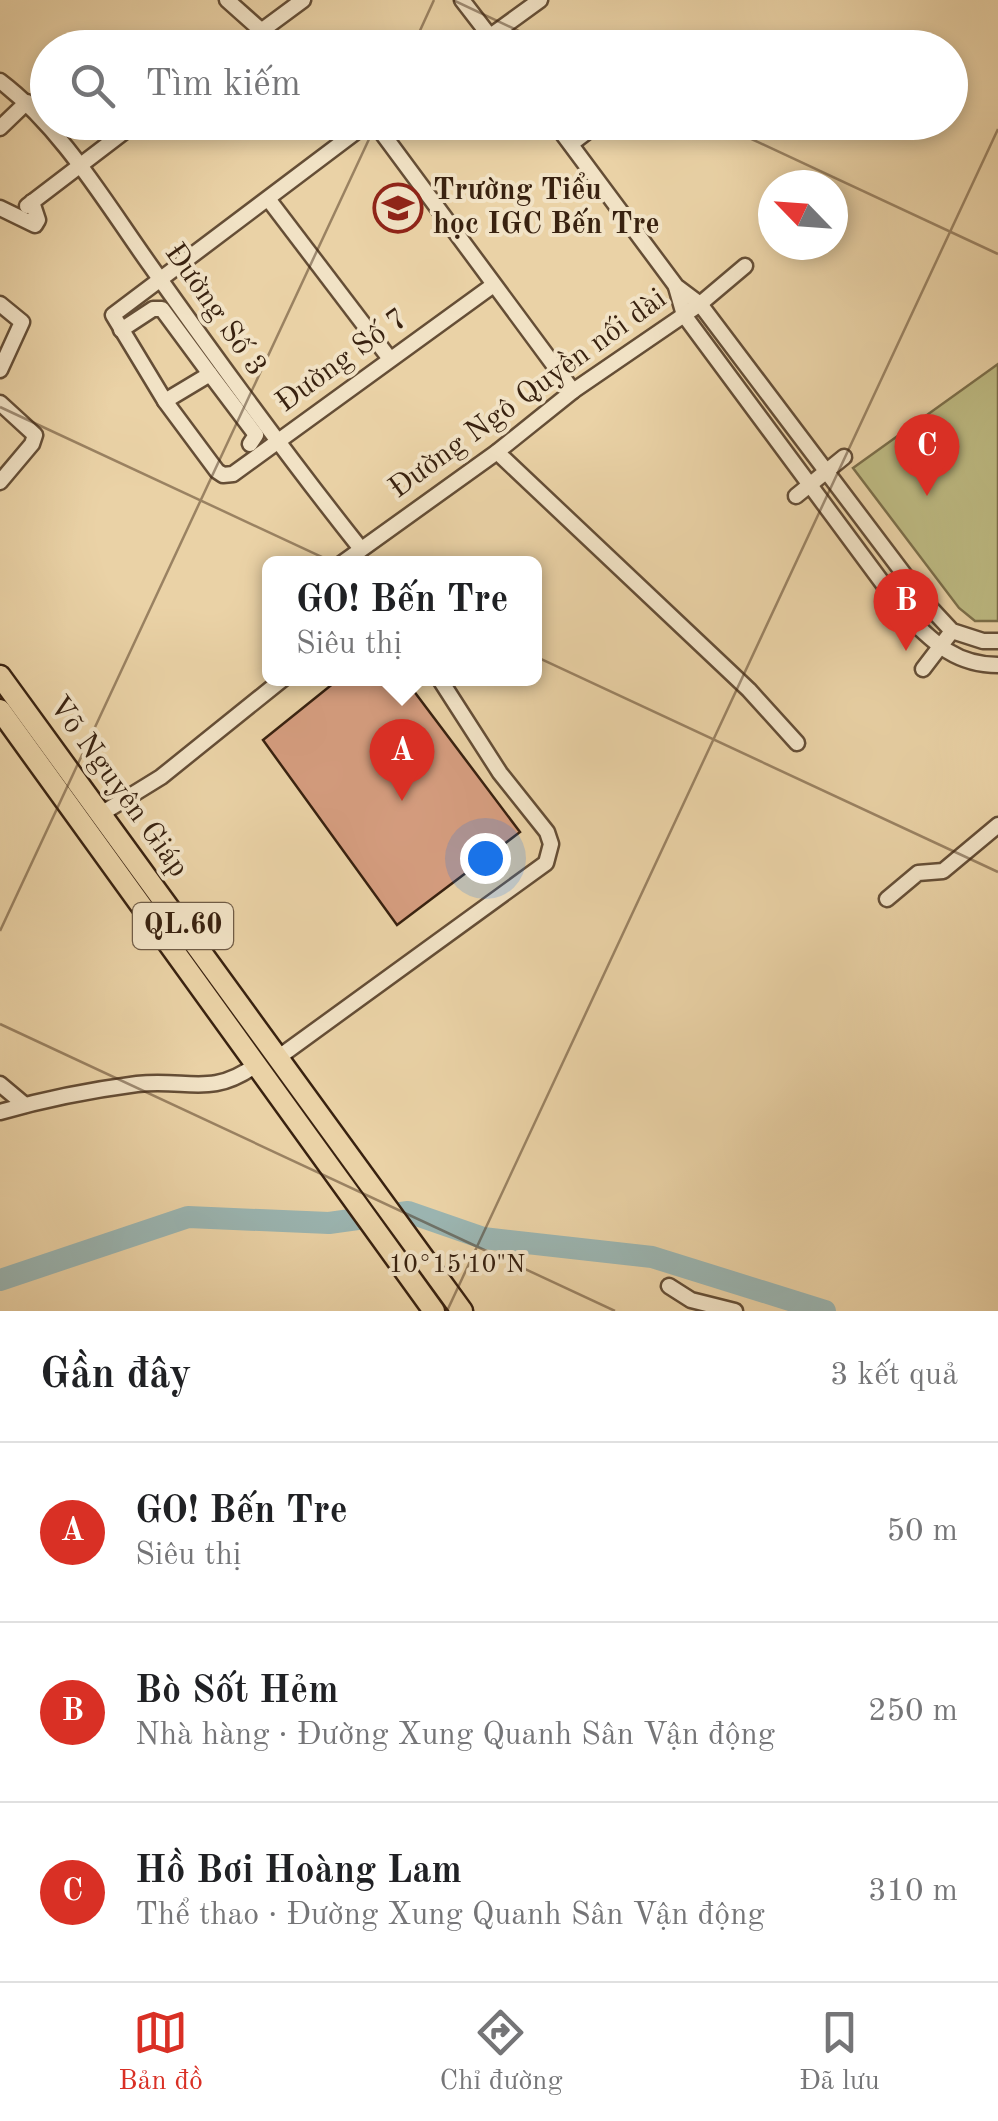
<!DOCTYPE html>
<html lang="vi">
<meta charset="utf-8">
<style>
:root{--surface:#fff;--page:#f6f6f6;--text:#202124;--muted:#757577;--line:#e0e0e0;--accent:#d93025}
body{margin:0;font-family:"Old Standard TT",serif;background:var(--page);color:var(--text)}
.compass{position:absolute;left:758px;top:170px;width:90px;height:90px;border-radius:50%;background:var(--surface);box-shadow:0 5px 15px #0003;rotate:295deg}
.you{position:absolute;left:485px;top:858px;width:35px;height:35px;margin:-25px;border:8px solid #fff;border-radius:50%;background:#1a73e8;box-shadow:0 0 0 15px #1a73e833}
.badge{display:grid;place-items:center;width:65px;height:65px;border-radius:50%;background:var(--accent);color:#fff;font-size:32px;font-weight:700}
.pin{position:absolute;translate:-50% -82px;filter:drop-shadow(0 2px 5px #0008)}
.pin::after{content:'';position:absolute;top:52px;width:35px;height:30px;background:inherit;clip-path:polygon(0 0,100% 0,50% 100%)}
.popup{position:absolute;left:262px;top:556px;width:280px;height:130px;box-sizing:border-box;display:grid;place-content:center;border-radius:15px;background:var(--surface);filter:drop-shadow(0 2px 8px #0005);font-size:32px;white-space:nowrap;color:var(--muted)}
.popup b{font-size:38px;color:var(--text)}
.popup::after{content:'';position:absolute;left:50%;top:100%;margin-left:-20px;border:20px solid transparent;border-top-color:var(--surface)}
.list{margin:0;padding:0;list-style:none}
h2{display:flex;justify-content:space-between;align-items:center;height:130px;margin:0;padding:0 40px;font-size:42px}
h2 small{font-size:32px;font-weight:400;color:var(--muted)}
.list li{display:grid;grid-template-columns:65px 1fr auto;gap:30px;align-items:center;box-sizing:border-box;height:180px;padding:0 40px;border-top:2px solid var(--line)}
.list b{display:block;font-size:38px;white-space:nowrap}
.list p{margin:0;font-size:32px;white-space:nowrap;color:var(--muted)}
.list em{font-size:32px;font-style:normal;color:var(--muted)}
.icon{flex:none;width:55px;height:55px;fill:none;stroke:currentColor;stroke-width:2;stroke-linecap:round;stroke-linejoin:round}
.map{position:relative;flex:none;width:998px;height:1311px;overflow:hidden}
.search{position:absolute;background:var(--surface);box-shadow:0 5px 15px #0003;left:30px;right:30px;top:30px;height:110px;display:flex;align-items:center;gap:25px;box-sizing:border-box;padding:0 35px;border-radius:55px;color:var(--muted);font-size:38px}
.sheet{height:670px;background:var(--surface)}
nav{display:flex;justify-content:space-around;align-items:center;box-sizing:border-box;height:140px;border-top:2px solid var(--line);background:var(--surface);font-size:28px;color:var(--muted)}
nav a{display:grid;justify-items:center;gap:5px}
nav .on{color:var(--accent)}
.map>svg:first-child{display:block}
.green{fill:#bdba82;stroke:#7b6e49;stroke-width:2.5}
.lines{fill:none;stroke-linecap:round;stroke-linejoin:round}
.river{stroke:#9bb5b1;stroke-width:22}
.building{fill:#d59d7f;stroke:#392210;stroke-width:2.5}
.minor-casing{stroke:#654e36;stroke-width:19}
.highway-casing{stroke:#392210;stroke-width:25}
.minor{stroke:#f1e2c5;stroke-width:14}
.highway{stroke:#ead2a6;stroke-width:20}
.ticks{fill:none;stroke:#392210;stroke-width:2.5;stroke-opacity:0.45}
.labels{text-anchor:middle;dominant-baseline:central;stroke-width:8;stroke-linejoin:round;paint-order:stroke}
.shield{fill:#f1e2c5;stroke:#705c46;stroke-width:2.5}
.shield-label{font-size:28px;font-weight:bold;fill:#392210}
.poi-label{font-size:30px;font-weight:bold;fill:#392210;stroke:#f1e2c5;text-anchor:start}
.street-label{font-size:30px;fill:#392210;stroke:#f1e2c5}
.ticks-label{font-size:25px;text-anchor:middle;fill:#392210;stroke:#f1e2c5;stroke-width:8;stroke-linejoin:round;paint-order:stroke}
</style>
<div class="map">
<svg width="998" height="1311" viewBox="0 0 998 1311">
<rect width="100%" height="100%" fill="#ead2a6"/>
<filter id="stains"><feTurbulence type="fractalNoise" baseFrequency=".002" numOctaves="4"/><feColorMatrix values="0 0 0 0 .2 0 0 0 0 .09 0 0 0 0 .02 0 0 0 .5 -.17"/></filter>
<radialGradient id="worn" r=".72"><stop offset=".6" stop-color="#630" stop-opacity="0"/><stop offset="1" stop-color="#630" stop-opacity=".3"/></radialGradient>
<!-- green -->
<polygon class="green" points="998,364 998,621 975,621 959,608 853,468"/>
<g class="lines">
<!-- river -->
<polyline class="river" points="0,1280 188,1217 329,1223 408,1212 483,1238 652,1257 825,1311"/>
</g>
<!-- building -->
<polygon class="building" points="340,678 404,678 520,832 397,925 263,740"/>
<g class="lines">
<!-- minor casing -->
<g class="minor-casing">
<g id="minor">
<polyline points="227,0 281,48"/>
<polyline points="462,0 499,48"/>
<polyline points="238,48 303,0"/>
<polyline points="474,48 540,0"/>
<path d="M0,81C62,128 105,202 150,265C218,361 287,456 361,549"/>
<polyline points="369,122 113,315 165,401 217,471 223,475 233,474 492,286"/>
<polyline points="374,122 573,391"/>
<polyline points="554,122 676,286 700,304 925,602 952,631 983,641 998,641"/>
<polyline points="0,128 27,102"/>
<polyline points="571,144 600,122"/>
<polyline points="269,200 390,359"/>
<polyline points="27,206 137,122"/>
<polyline points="0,208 35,225 38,220 32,202"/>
<path d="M676,287L684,315L907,616C935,644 957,665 998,665"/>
<polyline points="0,304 22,322 0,370"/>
<polyline points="121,330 153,309 162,309 210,374 165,401"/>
<polyline points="210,374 256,435 250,444"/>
<polyline points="0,403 35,435 32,444 0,482"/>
<polyline points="497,452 749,690 797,743"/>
<polyline points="796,496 844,457"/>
<polyline points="341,564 497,452 573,391 700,304 745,266"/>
<polyline points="923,669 952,631"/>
<polyline points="101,814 161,777 284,678"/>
<polyline points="887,899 918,873 943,871 998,825"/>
<polyline points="279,1057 546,863 551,844 547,832 500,773 439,678"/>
<polyline points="0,1084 25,1105"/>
<path d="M0,1112C45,1099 91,1090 137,1084C187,1078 210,1098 256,1065"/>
<polyline points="669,1286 691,1300 735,1311"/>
</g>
</g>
<!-- highway casing -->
<g class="highway-casing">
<g id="highway">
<polyline points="0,676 462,1311"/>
<polyline points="0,710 434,1311"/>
</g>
</g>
<!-- minor -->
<use href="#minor" class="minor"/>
<!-- highway -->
<use href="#highway" class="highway"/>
</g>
<!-- ticks -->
<path class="ticks" d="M453,0L555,48M412,48L434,0M715,122L998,254M0,407L998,872M0,931L377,122M0,1024L615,1311M447,1311L998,129"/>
<!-- icons -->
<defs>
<g id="school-ring" transform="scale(2.5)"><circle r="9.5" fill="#f1e2c5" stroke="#8f2418" stroke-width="1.5"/><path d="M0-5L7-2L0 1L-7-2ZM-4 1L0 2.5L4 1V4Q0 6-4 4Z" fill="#8f2418"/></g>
</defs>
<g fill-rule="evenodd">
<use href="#school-ring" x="398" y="208"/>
</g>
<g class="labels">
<!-- shield labels -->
<rect class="shield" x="133" y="903" width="100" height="46" rx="8"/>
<g class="shield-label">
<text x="183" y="926">QL.60</text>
</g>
<!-- poi labels -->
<g class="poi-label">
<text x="433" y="191">Trường Tiểu<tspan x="433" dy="34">học IGC Bến Tre</tspan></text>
</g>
<!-- street labels -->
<g class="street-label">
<text transform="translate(215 310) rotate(55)">Đường Số 3</text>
<text transform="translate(342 361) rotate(-36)">Đường Số 7</text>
<text transform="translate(528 394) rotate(-36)">Đường Ngô Quyền nối dài</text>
<text transform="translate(118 787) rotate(54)">Võ Nguyên Giáp</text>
</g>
</g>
<g class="ticks-label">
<text x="457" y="1272">10°15'10"N</text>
</g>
<rect width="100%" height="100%" filter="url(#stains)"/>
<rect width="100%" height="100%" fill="url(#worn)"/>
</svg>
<svg class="compass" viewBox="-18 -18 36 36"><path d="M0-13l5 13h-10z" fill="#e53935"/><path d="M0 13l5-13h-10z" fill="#757577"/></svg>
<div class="you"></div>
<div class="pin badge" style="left:402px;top:801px">A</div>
<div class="popup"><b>GO! Bến Tre</b>Siêu thị</div>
<div class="pin badge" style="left:906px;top:651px">B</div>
<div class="pin badge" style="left:927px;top:496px">C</div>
<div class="search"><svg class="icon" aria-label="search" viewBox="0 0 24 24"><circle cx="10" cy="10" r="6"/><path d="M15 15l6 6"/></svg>Tìm kiếm</div>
</div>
<section class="sheet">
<h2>Gần đây<small>3 kết quả</small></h2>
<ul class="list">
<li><span class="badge">A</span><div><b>GO! Bến Tre</b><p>Siêu thị</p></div><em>50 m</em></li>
<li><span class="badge">B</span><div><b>Bò Sốt Hẻm</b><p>Nhà hàng · Đường Xung Quanh Sân Vận động</p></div><em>250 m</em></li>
<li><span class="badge">C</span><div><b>Hồ Bơi Hoàng Lam</b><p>Thể thao · Đường Xung Quanh Sân Vận động</p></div><em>310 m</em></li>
</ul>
</section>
<nav>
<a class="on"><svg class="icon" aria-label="map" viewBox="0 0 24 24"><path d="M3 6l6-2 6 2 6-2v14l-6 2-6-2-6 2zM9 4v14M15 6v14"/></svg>Bản đồ</a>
<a><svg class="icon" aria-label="directions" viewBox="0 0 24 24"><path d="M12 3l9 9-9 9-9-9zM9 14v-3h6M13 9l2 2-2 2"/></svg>Chỉ đường</a>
<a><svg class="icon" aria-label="saved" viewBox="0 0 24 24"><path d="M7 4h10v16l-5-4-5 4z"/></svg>Đã lưu</a>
</nav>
